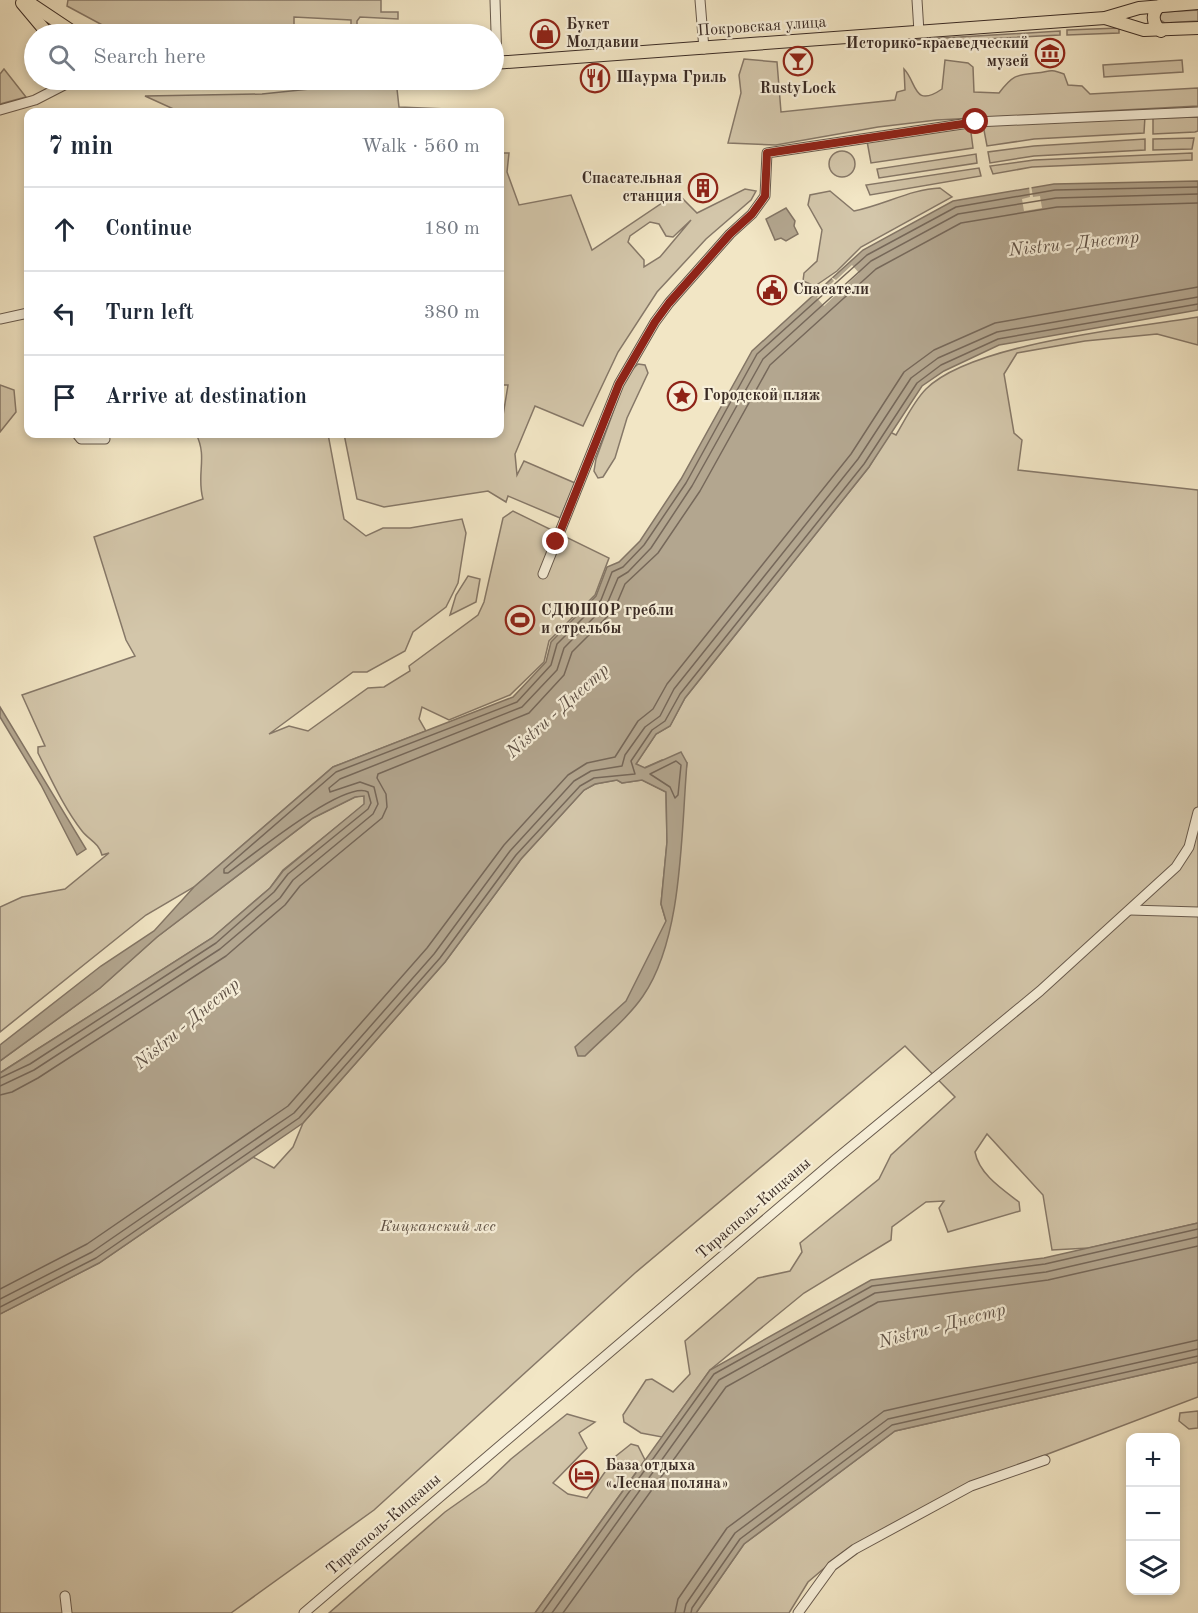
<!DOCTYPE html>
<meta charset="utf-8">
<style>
:root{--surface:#fff;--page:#f6f6f7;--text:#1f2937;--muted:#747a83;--line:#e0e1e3}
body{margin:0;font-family:"Old Standard TT",serif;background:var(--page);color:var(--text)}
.controls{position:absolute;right:18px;bottom:18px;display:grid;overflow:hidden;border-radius:12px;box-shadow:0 3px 9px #0003}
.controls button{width:54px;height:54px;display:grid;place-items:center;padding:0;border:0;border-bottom:2px solid var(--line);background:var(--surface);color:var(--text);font:30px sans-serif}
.stop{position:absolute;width:18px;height:18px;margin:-14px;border:4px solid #8f2418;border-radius:50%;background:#fff}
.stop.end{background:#8f2418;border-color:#fff;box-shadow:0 2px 6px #0008}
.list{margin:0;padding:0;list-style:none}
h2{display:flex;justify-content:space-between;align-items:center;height:78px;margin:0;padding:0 24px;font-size:26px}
h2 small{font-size:20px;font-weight:400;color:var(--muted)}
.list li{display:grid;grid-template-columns:39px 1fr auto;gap:18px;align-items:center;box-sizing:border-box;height:84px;padding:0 24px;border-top:2px solid var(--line)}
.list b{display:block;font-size:22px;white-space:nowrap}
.list em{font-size:20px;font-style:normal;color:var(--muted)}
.icon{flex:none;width:33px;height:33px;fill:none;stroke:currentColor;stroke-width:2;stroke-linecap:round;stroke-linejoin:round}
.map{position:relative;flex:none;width:1198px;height:1613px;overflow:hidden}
.search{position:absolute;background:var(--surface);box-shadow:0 3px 9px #0003;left:24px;top:24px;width:480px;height:66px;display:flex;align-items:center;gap:15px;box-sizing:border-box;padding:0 21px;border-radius:33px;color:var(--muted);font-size:22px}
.panel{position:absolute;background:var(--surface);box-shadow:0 3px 9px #0003;left:24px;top:108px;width:480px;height:330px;border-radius:12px}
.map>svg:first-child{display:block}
.green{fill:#d3c6aa;stroke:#867868;stroke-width:1.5;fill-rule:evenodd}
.water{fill:#b3a68f;stroke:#837565;stroke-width:1.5}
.pier{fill:#f2e6c5}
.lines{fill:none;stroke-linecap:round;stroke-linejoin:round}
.shore{stroke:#76685a;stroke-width:1.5}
.minor-casing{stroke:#685a4d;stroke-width:11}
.major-casing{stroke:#3a2b25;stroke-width:14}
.minor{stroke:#f7efd9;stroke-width:9}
.major{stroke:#f2e6c5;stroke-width:12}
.route{stroke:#8f2418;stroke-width:8}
.labels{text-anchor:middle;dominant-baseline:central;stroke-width:4.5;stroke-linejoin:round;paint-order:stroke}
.poi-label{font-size:16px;font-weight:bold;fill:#3a2b25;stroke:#f7efd9;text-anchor:start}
.street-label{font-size:16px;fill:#3a2b25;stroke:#f7efd9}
.park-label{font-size:16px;font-style:italic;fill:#605246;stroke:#f7efd9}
.water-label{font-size:18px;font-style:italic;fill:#5e5045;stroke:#f7efd9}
</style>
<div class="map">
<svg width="1198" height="1613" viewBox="0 0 1198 1613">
<rect width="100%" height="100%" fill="#f2e6c5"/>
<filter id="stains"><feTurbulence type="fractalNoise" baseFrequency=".00333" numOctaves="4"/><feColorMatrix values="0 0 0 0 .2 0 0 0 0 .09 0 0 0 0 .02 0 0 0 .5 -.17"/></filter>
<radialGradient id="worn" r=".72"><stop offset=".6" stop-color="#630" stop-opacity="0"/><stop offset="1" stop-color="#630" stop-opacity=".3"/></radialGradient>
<!-- green -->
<g class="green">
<polygon points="68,0 381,0 381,12 398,12 398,19 360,17 357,21 357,34 351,34 351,20 294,17 294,30 282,34 119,34 67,6"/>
<polygon points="1198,10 1198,21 1165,23 1159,19 1162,12"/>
<polygon points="1119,28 1119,33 1067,35 1067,30"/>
<polygon points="1060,31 1060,35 910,43 910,40"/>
<path d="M744,59L777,62L781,112L895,100L897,92L905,90L904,69C917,82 913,109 942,89L945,60L968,63L973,67L974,92L999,93C1012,76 1015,75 1036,73C1051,72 1047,68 1064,74L1068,85L1082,86L1090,94L1198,88V106L937,120L878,127L776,145L728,143L741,93L739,75Z"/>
<polygon points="1182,60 1183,72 1104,77 1103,65"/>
<polygon points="4,69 26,97 0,104 0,74"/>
<polygon points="396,80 399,107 447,109 448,112 180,112 145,96 262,94"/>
<polygon points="1145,116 1144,133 1034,139 987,146 983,125"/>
<polygon points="1198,117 1198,131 1195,132 1153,134 1153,118"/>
<polygon points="970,125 973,148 871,163 867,141"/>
<polygon points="1194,138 1192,149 1153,150 1153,139"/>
<polygon points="1145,139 1145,150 1034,156 990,163 988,152 1034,146"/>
<circle cx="842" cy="164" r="13"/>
<path d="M500,153H509L507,172L519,205L571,195L592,250L677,193L697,213L745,189L756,191L751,200L706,239L657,292L618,352L583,426L535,406L515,454L517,475L524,461L575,483L560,518L508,496L506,502L488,491L384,507L357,499L344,434H500L508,385H500ZM691,220L660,257L644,267V260L628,242L630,236L650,222L659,224L666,236L673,237Z"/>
<polygon points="1192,153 1192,160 1032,167 993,174 990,166 1034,160"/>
<polygon points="976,154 977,163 879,178 877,169"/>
<polygon points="979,168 981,176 870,195 866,185"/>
<path d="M940,188L952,197L861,247L837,271L815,286L803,281L804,273L817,261L822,230L808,205L810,195L830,191L854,211C884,205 911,189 940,188Z"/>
<path d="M1198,317V345L1157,334L1085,341L1017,353L1004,374L1014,433L1022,440L1018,470L1198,490V1223L1089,1248L1052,1250L1043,1195L987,1134L975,1152C979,1174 1002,1189 1019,1202L1020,1211L948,1232L939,1208L944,1201L926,1202L892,1227L891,1240L804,1293L710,1370L662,1437L641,1433L624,1422L623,1415L646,1380L652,1379L673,1392L690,1374L685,1341L758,1278L790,1271L802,1252L800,1243L879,1179L891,1155L955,1097L905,1046L635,1273L374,1510L231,1613H0V1314L99,1263L253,1157L274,1168L293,1147L303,1123L445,962L521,859L584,790L595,784L617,780L622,783L642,780L666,792L667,842L661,904L666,921L687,763L662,760L644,768L636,764L656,734L670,726L685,698L869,467L890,432L896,435C905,420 914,401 926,389C972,343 1132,328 1198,317Z"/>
<polygon points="638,364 645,365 648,373 627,418 615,458 603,477 598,478 594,471 596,459 627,374"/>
<polygon points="0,385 14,390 16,412 0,432"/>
<path d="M196,434H328L344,519L366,536L383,528H410L462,519L466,533L458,583L446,607L413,632L405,651L367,672H353L269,734L289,726L308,731L368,688L384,687L410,671L409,666L478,615L484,602L503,518L513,511L609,558L595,595L549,641L544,662L510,695L449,720L422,707L419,719L426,731L333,767L194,887L146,915L0,1032V907L22,897L65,889L109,853L102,855C99,843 89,840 82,831C64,808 51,779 38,753V747L45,746L22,695L135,656L126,640L94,537L203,499C196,475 208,457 196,434Z"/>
<polygon points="468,576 480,579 476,602 450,615 456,595"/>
<polygon points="364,795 365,804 283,870 270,888 212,938 0,1073 0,1061 100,988 157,937 313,818 355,797"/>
<polygon points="1198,1362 1198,1397 977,1481 842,1553 808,1582 789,1613 696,1613 744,1544 895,1431"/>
<polygon points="1198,1411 1198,1428 1189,1429 1179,1421 1180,1413"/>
<polygon points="567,1414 595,1422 579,1433 587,1448 553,1483 568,1494 587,1498 616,1456 631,1444 638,1446 645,1460 535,1613 329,1613 445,1512 486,1483 511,1459"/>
</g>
<!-- water -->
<g class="water">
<path d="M1198,181V310L999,345L944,371L922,386L869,467L685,698L670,726L656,734L636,764L645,768L681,752L687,763C681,833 683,938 643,996C628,1018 604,1037 585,1056H578L575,1047L626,1001L666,921L661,904L667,842L666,792L642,780L622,783L617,780L595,784L584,790L521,859L445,962L303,1123L99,1263L0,1314V1073L212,938L270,888L283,871L364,804V796L355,797L313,818L157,937L100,988L0,1061V1045L101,966L154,931L194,887L333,767L513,697L546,662L551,642L596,596L607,567L619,562L640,541L681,479L752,351L863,250L953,201L1054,184Z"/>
<polygon points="786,208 795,221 794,226 798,234 786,241 781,238 775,240 766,219"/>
<polygon points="0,707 86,849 77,855 41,785 0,717"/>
<polygon points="1198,1223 1198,1362 895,1431 744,1544 696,1613 535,1613 710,1370 871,1280 1044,1258"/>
</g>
<!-- pier -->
<g class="pier">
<polygon points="1029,185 1031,185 1033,197 1040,196 1042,208 1024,211 1022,199 1030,197"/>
<polygon points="852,265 859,273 824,306 817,298 834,281 831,277 836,280"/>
</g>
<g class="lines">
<!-- shore -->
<g class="shore">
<polygon points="676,761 681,765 678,795 675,798 670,787 650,774"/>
<path d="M0,1078L30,1064L216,943L274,892L288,874L368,809L371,803L368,792C345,779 250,857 228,873H224V869L336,772L517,702L551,665L557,644L601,600L612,572L623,567L644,545L686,483L757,354L867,255L956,207L1055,190L1198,187"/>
<polyline points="0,1086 34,1070 220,949 280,898 293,880 373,814 378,804 374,787 360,782 330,792 329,788 340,779 522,707 557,670 564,648 607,604 618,578 628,572 651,548 692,486 763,359 871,261 958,214 1056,198 1198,194"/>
<polyline points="0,1095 12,1092 38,1078 226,956 285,905 300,886 382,818 387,807 386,794 377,778 378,774 529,713 564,675 572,652 614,610 625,584 658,553 700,491 770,365 876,269 961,223 1057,207 1198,203"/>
<polyline points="0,1289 87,1244 288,1106 427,948 504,845 568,775 587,763 615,757 638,721 653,709 667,684 851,454 904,372 934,350 995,323 1198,287"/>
<polyline points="0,1299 92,1252 294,1113 434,954 510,851 574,781 591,771 622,766 625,755 645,727 660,716 674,689 858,459 911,378 938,358 997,332 1198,297"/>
<polyline points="0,1307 96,1258 299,1118 440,958 516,855 580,786 594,778 635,774 631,761 652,730 665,721 680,694 864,464 917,383 941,365 998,339 1198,304"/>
<polyline points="542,1613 714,1374 872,1286 1045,1264 1198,1229"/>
<polyline points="552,1613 719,1380 875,1293 1046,1272 1198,1237"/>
<polyline points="563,1613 726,1387 878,1302 1048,1280 1198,1246"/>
<polyline points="675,1613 678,1599 727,1528 884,1411 1198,1340"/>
<polyline points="684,1613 686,1604 735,1533 888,1419 1198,1349"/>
<polyline points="691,1613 692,1608 740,1539 892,1425 1198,1356"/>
</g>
<!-- minor casing -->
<g class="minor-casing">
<g id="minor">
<polyline points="495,0 497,63"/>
<polyline points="700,0 704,49"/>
<polyline points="917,0 919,32"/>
<polyline points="0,110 35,100 72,81 99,82"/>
<polyline points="0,319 28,313"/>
<polyline points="77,434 81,439 105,439"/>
<polyline points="543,574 619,384 655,322 669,303 730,234 752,214 765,196 767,153 976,122 1198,112"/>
<polyline points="1130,910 1198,912"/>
<polyline points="65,1596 67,1613"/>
<polyline points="304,1613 835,1160 1040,991 1176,867 1189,847 1198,812"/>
<polyline points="798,1613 832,1566 855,1549 971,1486 1045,1460"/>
</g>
</g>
<!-- major casing -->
<g class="major-casing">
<g id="major">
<polyline points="25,0 76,34"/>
<polyline points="22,3 48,34"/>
<path d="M1160,6C1151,12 1152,24 1161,31"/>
<polyline points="1105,18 1144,30 1198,28"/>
<polyline points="494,63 1105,18 1139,8 1198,3"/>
<polyline points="94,80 116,83 249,80"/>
</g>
</g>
<!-- minor -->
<use href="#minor" class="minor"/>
<!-- major -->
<use href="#major" class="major"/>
</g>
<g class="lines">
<!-- route -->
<polyline class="route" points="556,542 619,384 655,322 669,303 730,234 752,214 765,196 767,153 976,122"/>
</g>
<!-- icons -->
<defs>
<g id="shop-ring" transform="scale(1.5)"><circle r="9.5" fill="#f7efd9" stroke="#8f2418" stroke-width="1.5"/><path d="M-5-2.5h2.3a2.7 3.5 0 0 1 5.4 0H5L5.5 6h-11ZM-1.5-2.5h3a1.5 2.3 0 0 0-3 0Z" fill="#8f2418"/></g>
<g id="museum-ring" transform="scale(1.5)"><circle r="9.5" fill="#f7efd9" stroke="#8f2418" stroke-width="1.5"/><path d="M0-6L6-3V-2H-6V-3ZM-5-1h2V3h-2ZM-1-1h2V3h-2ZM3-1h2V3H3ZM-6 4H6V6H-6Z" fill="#8f2418"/></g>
<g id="bar-ring" transform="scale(1.5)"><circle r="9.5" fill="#f7efd9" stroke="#8f2418" stroke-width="1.5"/><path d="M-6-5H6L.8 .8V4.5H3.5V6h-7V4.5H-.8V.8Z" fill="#8f2418"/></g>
<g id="restaurant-ring" transform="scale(1.5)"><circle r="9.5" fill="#f7efd9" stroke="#8f2418" stroke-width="1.5"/><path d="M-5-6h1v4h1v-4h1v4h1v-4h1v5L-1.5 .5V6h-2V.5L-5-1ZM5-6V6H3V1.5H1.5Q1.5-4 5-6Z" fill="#8f2418"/></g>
<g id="building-ring" transform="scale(1.5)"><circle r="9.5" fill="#f7efd9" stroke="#8f2418" stroke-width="1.5"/><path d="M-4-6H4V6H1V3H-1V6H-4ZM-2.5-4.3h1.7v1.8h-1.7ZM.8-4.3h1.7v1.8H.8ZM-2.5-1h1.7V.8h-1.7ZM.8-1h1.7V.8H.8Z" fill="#8f2418"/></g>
<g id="civic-ring" transform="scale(1.5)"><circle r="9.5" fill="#f7efd9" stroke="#8f2418" stroke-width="1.5"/><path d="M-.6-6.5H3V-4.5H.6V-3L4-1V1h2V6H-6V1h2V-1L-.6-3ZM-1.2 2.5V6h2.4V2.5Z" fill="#8f2418"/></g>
<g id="sight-ring" transform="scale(1.5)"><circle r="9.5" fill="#f7efd9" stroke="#8f2418" stroke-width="1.5"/><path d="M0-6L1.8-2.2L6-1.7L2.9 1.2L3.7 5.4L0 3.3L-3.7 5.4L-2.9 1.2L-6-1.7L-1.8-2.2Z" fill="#8f2418"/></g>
<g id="stadium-ring" transform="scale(1.5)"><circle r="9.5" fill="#f7efd9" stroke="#8f2418" stroke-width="1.5"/><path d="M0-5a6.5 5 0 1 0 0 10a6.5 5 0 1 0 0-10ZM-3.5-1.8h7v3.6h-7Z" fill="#8f2418"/></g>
<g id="hotel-ring" transform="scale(1.5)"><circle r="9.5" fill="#f7efd9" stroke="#8f2418" stroke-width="1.5"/><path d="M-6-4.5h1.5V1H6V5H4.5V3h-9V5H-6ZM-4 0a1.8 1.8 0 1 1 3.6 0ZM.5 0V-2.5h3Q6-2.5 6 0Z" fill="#8f2418"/></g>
</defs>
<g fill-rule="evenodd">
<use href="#shop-ring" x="545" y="34"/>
<use href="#museum-ring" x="1050" y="53"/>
<use href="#bar-ring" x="798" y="61"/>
<use href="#restaurant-ring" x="595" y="78"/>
<use href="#building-ring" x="703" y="188"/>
<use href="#civic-ring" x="772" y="290"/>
<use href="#sight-ring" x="682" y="396"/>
<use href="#stadium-ring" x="520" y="620"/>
<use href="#hotel-ring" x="584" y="1475"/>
</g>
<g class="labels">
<!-- poi labels -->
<g class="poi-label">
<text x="566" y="25">Букет<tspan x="566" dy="18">Молдавии</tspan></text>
<text x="1029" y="44" text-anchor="end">Историко-краеведческий<tspan x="1029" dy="18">музей</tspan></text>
<text x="616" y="78">Шаурма Гриль</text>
<text x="798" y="89" text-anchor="middle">RustyLock</text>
<text x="682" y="179" text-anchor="end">Спасательная<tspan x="682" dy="18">станция</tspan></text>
<text x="793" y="290">Спасатели</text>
<text x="703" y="396">Городской пляж</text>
<text x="541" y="611">СДЮШОР гребли<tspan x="541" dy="18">и стрельбы</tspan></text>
<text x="605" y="1466">База отдыха<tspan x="605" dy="18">«Лесная поляна»</tspan></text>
</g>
<!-- street labels -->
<g class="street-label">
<text transform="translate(762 27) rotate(-4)">Покровская улица</text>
<text transform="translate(754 1209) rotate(-41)">Тирасполь-Кицканы</text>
<text transform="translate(384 1525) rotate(-41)">Тирасполь-Кицканы</text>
</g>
<!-- park labels -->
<g class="park-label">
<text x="438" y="1227">Кицканский лес</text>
</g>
<!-- water labels -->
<g class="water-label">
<text transform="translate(1074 244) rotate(-6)">Nistru - Днестр</text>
<text transform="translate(558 711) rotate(-42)">Nistru - Днестр</text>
<text transform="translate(187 1024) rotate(-40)">Nistru - Днестр</text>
<text transform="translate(942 1326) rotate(-15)">Nistru - Днестр</text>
</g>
</g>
<rect width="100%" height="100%" filter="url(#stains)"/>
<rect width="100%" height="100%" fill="url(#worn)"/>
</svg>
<div class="controls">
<button>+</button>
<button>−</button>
<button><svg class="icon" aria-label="layers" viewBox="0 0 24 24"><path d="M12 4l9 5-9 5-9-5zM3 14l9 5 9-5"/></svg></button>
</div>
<div class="stop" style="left:976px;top:122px"></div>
<div class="stop end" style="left:556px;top:542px"></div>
<div class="search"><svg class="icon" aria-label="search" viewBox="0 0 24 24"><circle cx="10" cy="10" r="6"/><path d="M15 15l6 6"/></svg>Search here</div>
<section class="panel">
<h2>7 min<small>Walk · 560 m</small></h2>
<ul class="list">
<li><svg class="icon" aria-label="ahead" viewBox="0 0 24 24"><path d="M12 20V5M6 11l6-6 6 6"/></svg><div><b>Continue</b></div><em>180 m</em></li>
<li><svg class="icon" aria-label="left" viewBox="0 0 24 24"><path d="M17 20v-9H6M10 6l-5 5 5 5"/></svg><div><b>Turn left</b></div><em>380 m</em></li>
<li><svg class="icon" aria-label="arrive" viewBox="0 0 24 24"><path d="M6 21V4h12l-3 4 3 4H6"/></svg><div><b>Arrive at destination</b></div></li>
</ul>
</section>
</div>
